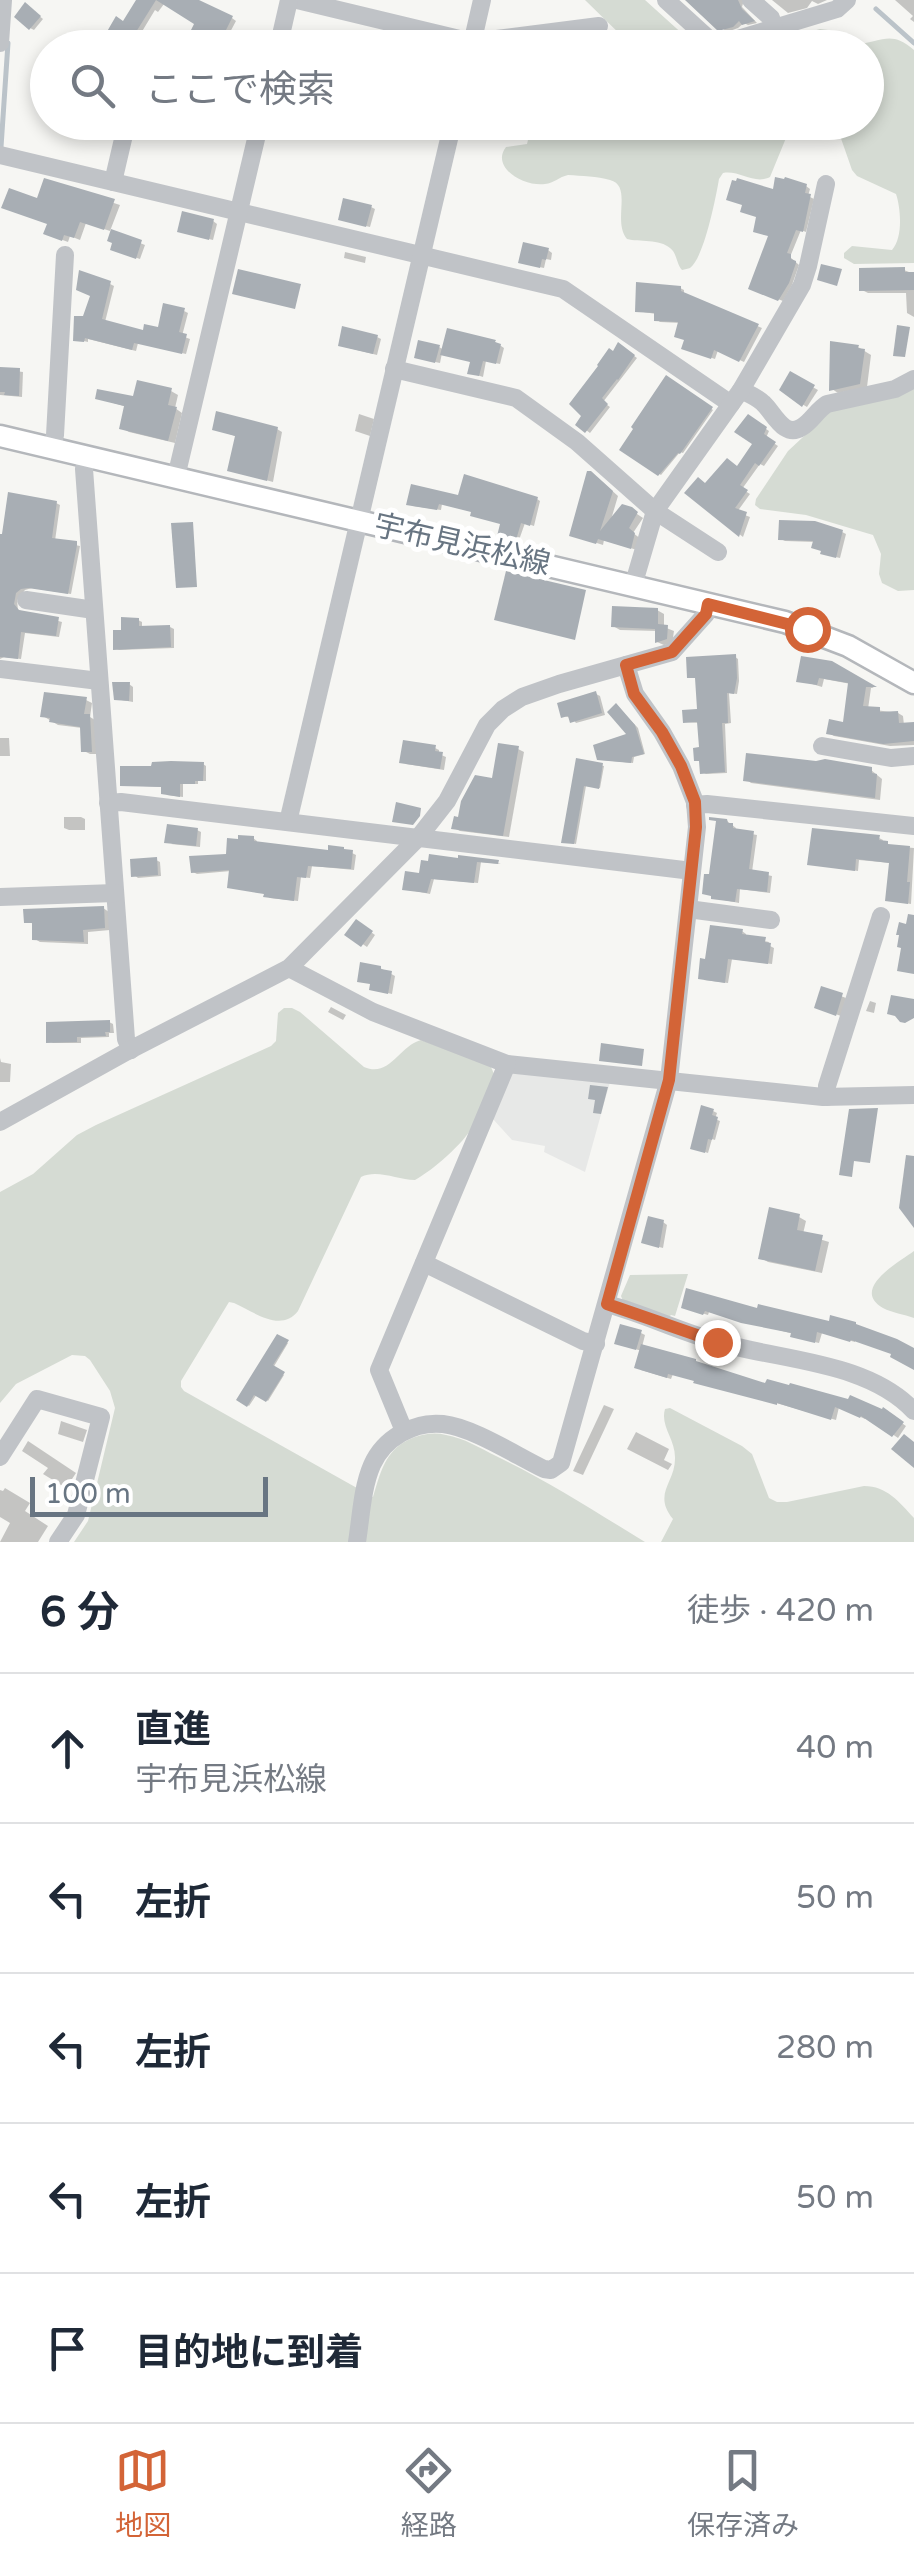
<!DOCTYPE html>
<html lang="ja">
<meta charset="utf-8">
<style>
:root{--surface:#fff;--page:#f6f6f7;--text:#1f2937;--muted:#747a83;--line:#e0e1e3;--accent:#d36437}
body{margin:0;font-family:"Varela Round","Noto Sans JP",sans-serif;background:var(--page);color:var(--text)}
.scale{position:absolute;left:30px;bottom:25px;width:238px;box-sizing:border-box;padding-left:10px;border:5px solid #687582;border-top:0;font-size:28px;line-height:35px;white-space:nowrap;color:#687582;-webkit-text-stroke:8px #fff;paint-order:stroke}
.stop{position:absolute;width:30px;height:30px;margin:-22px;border:8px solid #d36437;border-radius:50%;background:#fff}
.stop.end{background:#d36437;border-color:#fff;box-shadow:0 2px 10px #0008}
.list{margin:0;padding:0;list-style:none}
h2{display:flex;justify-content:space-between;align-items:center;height:130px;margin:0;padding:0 40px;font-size:42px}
h2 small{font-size:32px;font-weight:400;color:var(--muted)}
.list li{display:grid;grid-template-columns:65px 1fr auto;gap:30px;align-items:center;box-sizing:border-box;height:150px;padding:0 40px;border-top:2px solid var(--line)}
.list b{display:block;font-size:38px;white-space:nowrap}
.list p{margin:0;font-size:32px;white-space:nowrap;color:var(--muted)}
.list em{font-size:32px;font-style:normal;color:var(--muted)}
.icon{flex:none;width:55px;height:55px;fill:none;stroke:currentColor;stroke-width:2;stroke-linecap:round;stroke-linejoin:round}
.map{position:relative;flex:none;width:914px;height:1542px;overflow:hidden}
.search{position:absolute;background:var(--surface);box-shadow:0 5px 15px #0003;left:30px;right:30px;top:30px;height:110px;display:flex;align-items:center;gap:25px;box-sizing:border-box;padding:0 35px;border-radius:55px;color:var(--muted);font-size:38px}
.sheet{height:880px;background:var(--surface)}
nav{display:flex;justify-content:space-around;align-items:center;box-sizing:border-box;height:140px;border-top:2px solid var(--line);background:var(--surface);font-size:28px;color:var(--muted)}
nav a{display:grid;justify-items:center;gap:5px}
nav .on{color:var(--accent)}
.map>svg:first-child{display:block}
.built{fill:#e7e8e7}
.green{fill:#d5dbd3}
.shadow{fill:#0003}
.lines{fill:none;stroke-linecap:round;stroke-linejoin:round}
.stream{stroke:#bbc3c9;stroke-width:5}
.building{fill:#a8aeb4}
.major-casing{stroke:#b4b7bb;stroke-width:25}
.minor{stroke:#c0c3c7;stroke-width:18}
.major{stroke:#fff;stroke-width:20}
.route{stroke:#d36437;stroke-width:12}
.labels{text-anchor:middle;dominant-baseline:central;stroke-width:10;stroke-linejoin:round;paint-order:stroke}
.street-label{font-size:30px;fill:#687582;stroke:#fff}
</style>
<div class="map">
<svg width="914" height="1542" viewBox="0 0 914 1542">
<rect width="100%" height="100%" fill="#f6f6f3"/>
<!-- built -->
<polygon class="built" points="511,1073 610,1082 585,1172 544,1152 545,1146 512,1140 492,1118"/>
<!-- green -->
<g class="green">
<polygon points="585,0 645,0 697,47 630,47 627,41"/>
<path d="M820,29L836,31L855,44C882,43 890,29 914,50V263L854,264L844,258V253L852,246L892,250C903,238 901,209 896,194L857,176L852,170L837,127L831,123L866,122V48L758,47Z"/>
<path d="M532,123V122L798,123L786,138L770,177C754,185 740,170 723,173L719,179C716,197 704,258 690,268C688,269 685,269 682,270C676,263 677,253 670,248C660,239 639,242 627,239C612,221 633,186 610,180C597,176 582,176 568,175C559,177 554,183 545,184C525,187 490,168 506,147L527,144Z"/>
<polygon points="914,388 914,590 898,591 882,583 879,574 881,554 873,535 806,515 760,509 755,505 756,499 788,451 831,411"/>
<path d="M284,1008H292L300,1012L364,1067C390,1078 399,1046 421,1040L484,1063L491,1067L494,1074C487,1091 482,1110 473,1126C463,1144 433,1170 415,1180C397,1180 378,1169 361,1177L298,1311C281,1333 254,1312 234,1303L229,1302L181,1381V1387L184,1391L373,1497C380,1474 385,1451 408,1440C420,1434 434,1432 446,1435C464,1438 480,1448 496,1456C548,1481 596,1512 645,1542H74L88,1521L115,1408L110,1391L90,1360L85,1356L72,1355L16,1384L0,1403V1192L33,1174L77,1135L96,1125L271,1046L276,1041L278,1013Z"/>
<path d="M914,1251V1318C904,1314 892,1313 883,1308C850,1289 899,1262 914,1251Z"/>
<polygon points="688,1274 675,1316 671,1315 669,1317 623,1301 621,1296 630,1275"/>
<path d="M670,1408L742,1446L752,1454L769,1498L777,1502H787L864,1486C887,1486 899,1502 914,1518V1542H661L673,1519C652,1493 676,1483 675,1457C675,1439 660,1426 665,1409Z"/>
</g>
<!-- shadow -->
<g class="shadow">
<polygon points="139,0 159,0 164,4 158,12 155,10 132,48 99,48 117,20 124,24"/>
<polygon points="173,0 196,0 232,18 236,21 228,36 260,48 226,48 227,45 197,23"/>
<polygon points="689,0 744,0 742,7 757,23 748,25 744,23 738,28 727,32"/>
<polygon points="772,0 827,0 818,4 812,1 807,8 788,13"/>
<polygon points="895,0 914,0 914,22 910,19 913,16"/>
<polygon points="29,8 43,19 34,30 30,28"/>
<polygon points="611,41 615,43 616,48 582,48 581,46"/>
<polygon points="47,60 48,60 48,93 40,90"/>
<polygon points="77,122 106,122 103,137 80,131"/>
<polygon points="46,181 120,205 110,231 145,245 140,259 117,251 113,232 86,223 80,240 70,236 68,242 52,236 49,224 39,201"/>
<polygon points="806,186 810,189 808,196 814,199 806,232 801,230 790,257 799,265 792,285 783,301 754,290 771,236 775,192"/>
<polygon points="371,207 375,209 370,227 345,221"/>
<polygon points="213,221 217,224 213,240 184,233"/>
<polygon points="548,250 552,253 551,260 546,259 544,268 525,264"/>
<polygon points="345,252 366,257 365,263 344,258"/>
<polygon points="904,270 914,274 914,317 907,313 906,293 868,293 862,290"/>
<polygon points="110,284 114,286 105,322 144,333 160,330 184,311 188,313 182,336 190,339 186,354 138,343 136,351 88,339 88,342 75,339 84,319"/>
<polygon points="680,288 684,290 684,295 762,328 744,362 718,350 715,359 688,350 687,340 681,323 660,322 656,319 656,314 637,311"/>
<polygon points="377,337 381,339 377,355 345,347"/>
<polygon points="495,342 504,348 500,364 486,361 483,377 474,374 472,362 442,353 440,363 421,359 439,347 444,350"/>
<polygon points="619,345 637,358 603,402 610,407 590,433 578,424"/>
<polygon points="858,347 871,355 867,387 838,393 832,389"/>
<polygon points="0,369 23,372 22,397 0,395"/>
<polygon points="791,375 818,390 807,407 795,400"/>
<polygon points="667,378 713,410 683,453 680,452 661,475 623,449"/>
<polygon points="171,391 178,395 175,408 182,413 175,443 129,432 122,428 127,407 97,398 135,399"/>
<polygon points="359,414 374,419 370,436 355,431"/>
<polygon points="748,417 769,431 766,438 778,446 764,466 760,464 742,489 750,494 737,512 750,517 743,537 688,493 738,469 756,444"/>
<polygon points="215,429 277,429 282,432 273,482 230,470 238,437"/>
<polygon points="598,478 618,496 610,523 631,510 643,518 633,533 641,539 637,550 604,540 603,545 572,535"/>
<polygon points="460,498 537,499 540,501 534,526 525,523 519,540 504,537 503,524 474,512 442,504 441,510 413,506"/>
<polygon points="56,503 60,505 55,541 80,546 71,594 32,588 25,590 17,600 18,610 62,622 59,637 25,633 21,659 4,657 0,659 0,536"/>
<polygon points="842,532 846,534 840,558 827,555 815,542 785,541 781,539"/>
<polygon points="657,610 664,614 664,627 674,631 672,644 664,645 657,642 658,631 620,630 613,626"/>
<polygon points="138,620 142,622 142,628 170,627 174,629 174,648 119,650 115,648 123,632"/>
<polygon points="735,657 738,659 739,681 737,694 729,693 731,723 725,724 727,773 706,774 702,772 700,723 685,722 699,711 697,678 690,677"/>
<polygon points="831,664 874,688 871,688 868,709 898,713 903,716 904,725 914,724 914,745 890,746 834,736 829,733 845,725 851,684 824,679 822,687 799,680"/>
<polygon points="129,684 133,687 133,702 116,699"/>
<polygon points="596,694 600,696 605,715 576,723 572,718 563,716"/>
<polygon points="86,700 92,703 90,717 95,720 97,754 90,754 84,751 82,728 58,725 43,716"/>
<polygon points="619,708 638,728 645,754 634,757 633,763 602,760 631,735"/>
<polygon points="0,738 9,738 10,756 0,756"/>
<polygon points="435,748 439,750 439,754 446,757 444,770 406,764"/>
<polygon points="518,749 524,752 509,837 460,831 454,828"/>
<polygon points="578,761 604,766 600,788 586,786 576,844 565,842"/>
<polygon points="203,764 206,766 206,781 198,781 198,784 183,784 183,797 167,795 164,787 122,785"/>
<polygon points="871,770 882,779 880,800 751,783 746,779"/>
<polygon points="64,817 81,817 85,819 85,830 69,830 64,828"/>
<polygon points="727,821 736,828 735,831 757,835 752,872 772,876 770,893 740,889 739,903 714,898 711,877"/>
<polygon points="197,830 201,832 200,847 171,844"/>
<polygon points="253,838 257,841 257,844 352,853 356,855 354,870 312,866 310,878 301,877 298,901 270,898 231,871 197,874 193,872 228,856"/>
<polygon points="879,838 883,840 882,843 892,846 914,848 911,904 887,900 891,863 859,860 858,871 810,864"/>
<polygon points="431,857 498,863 501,864 481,862 478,883 434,879 430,894 405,889 421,876 430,864"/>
<polygon points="156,860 160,862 161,876 138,878 134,875"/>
<polygon points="103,908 109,912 110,930 88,932 88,944 40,942 35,939 34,924 26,921"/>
<polygon points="357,922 375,935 367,947 348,934"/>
<polygon points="742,931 746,934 746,937 769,942 768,945 774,948 772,964 732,959 728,983 704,980 708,962"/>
<polygon points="380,968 395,976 392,994 371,989"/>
<polygon points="823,989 846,998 841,1016 821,1009"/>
<polygon points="870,1001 876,1003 874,1013 866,1011"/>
<polygon points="331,1007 346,1015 343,1020 328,1012"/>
<polygon points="109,1022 113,1024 114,1033 109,1033 109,1037 81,1038 81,1043 53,1043 49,1041"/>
<polygon points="0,1058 1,1062 11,1064 10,1082 0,1082"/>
<polygon points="713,1111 717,1113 715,1119 720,1121 715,1140 712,1139 708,1153 696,1149"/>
<polygon points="799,1217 806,1221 803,1234 829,1242 822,1273 768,1262 761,1258"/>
<polygon points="663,1222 667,1225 663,1248 648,1244"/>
<polygon points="688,1291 914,1351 914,1367 894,1354 855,1340 855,1342 822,1333 819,1343 797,1338 794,1334 709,1312 708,1315 688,1309"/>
<polygon points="641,1333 645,1335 642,1347 767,1386 884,1411 906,1426 898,1438 866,1416 865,1419 839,1407 836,1420 673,1374 671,1379 641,1370 642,1351 621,1345"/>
<polygon points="278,1337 288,1343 273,1368 284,1375 268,1401 257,1394 249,1406 239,1399"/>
<polygon points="604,1405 614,1409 583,1475 573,1471"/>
<polygon points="61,1421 87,1430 83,1442 58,1434"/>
<polygon points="636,1432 669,1449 664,1460 672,1464 668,1470 627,1449"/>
<polygon points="28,1441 76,1473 66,1488 43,1474 48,1468 22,1451"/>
<polygon points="5,1488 30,1503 25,1511 48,1526 38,1542 0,1542 10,1523 0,1517 0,1490 3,1491"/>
</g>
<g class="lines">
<!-- stream -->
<g class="stream">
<polyline points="876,9 914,43"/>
<polyline points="1,147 8,43"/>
</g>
</g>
<!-- building -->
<g class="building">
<polygon points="136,0 199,0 233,16 225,32 263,46 262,48 228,48 191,30 194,24 156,0 126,48 105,35 116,16 123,21"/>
<polygon points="685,0 738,0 742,9 755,21 742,25 739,21 733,27 718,31"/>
<polygon points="25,2 41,16 29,30 14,17"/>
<polygon points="62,122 102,122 99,136 61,127"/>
<polygon points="775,177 784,179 785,177 807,184 805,193 811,194 803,232 796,230 787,253 791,254 791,259 796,261 796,263 789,283 778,301 748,289 768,236 753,232 756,217 740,212 742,205 726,200 732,180 736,181 737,178 773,189"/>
<polygon points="44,178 115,199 104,230 80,222 74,238 64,235 62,241 43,234 47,224 1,208 9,188 37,198"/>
<polygon points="343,198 372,205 366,227 338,220"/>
<polygon points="182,211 214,219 209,240 177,232"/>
<polygon points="111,229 142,240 136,259 110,250 112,243 107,241"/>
<polygon points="523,242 549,248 546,260 542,259 540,268 518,263"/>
<polygon points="821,264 842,269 837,286 817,280"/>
<polygon points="905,267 905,272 914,272 914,290 859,291 859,268"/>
<polygon points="238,269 301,284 295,309 232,294"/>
<polygon points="79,270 111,281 102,319 143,330 144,324 158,327 163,303 185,308 179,332 187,334 182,354 134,343 132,350 85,338 84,342 73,341 74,316 83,316 90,296 76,290"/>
<polygon points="636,282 681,286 681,291 759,324 739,362 714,350 711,359 681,349 684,340 674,337 678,322 654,321 654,313 635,312"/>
<polygon points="897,325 910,327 905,357 893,356"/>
<polygon points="342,326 378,335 373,354 338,346"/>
<polygon points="447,328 496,340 495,342 501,344 496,364 483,361 479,376 467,374 470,362 440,355"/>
<polygon points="418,340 440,345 435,363 414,358"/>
<polygon points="830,341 859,345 858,348 865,349 860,384 829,391"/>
<polygon points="618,342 635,355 618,380 617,379 602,398 608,404 585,433 575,425 581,416 569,404 598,366 597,365 609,348 613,351"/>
<polygon points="0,367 20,368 19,396 4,395 5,392 0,392"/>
<polygon points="790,371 815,385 802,407 779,390"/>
<polygon points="666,375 713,407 680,454 678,453 658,476 619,450 633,429 631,427"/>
<polygon points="137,380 172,388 168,405 177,407 168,441 119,429 124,406 95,399 97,389 133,396"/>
<polygon points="216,411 278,427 267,481 227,471 235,436 212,430"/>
<polygon points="748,414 767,427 764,434 776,442 759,466 755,463 740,485 748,490 735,508 747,512 739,537 684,493 698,477 705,483 727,458 737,466 752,444 734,432"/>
<polygon points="587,471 591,471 613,491 600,531 622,504 632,507 638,512 629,528 635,533 631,549 598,539 596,544 569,536"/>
<polygon points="464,474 538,497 530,526 521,523 516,540 497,536 500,524 470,516 471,512 439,504 437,510 406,505 411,484 458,495"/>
<polygon points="8,492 57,501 52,538 77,541 77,545 68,594 28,588 21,589 16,593 14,604 19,610 59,617 56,636 21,632 18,659 0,657 0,534 2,534"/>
<polygon points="779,520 815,521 843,530 836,558 820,554 821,551 811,548 813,541 778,540"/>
<polygon points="193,522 197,587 176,588 171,523"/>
<polygon points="506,571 586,590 575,640 494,620"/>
<polygon points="612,606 658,608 658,624 668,625 667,639 655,643 655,629 611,627"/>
<polygon points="121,617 139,618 139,626 170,625 171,647 113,650 113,630 121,630"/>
<polygon points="736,654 737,678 734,694 727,693 728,723 722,723 725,772 700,774 699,761 694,761 693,748 699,747 697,722 683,723 682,710 697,709 695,678 687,678 686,657"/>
<polygon points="801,656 832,661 877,687 866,687 863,706 880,707 880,712 898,711 899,723 914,722 914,741 883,744 826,734 829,719 843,722 848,683 819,678 817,685 796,682"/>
<polygon points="112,682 130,682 129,701 114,700"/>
<polygon points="596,691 602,713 570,723 568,716 561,718 557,703"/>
<polygon points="44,692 87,697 84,714 90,714 92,752 81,752 80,727 49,722 50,718 40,717"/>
<polygon points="616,703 635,725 644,754 632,757 631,763 597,760 593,745 626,734 607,712"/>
<polygon points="403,740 436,745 435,751 443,752 440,769 399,763"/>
<polygon points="498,743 519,746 503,836 451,829 454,816 458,817 461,801 475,775 492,778"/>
<polygon points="746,753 816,761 825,759 872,767 872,773 877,774 875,798 743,781"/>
<polygon points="576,758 603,763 599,789 584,786 574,844 561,843"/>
<polygon points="171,761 204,762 203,781 195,781 195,784 180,784 180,797 161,794 161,787 120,786 120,766 151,766 152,762"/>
<polygon points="396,802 421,808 420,816 413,825 392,822"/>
<polygon points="709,817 727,819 728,823 733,823 733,828 754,831 749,869 769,872 767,892 737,889 735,902 711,899 711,896 702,894 704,874 709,874 716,821 709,820"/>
<polygon points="167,824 198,828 196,846 164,843"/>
<polygon points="812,828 880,835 879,840 888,841 888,844 910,846 907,882 910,882 908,904 885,901 889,863 856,859 855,871 807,865"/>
<polygon points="238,835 254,836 254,841 328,850 328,845 344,847 344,849 353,850 351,869 308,866 306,878 297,877 294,901 263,897 264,894 227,888 229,870 191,873 189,856 226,854 227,838 238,839"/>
<polygon points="429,854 458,858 458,855 499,860 498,864 477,862 474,883 431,879 427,893 402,890 405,871 419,873 421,860 428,861"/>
<polygon points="157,857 158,875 131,877 130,859"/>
<polygon points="104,906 105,928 83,930 84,942 32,940 32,923 24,923 23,909"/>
<polygon points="908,914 914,915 914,974 897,971 901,948 897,947 899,935 896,935 899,922 906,924"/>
<polygon points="356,919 373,931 361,947 344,935"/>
<polygon points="710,925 743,929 742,934 766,937 765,942 771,943 768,964 728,959 725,983 698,979 700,958 705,959"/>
<polygon points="360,962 381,966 381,969 392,971 388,994 369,990 370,984 357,982"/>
<polygon points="821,986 843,993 836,1016 814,1008"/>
<polygon points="891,995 914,999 914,1018 905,1023 900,1022 895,1016 887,1014"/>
<polygon points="110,1020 110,1032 105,1032 106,1036 77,1037 77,1042 46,1043 46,1022"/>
<polygon points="601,1043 644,1049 642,1066 599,1061"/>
<polygon points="590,1085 608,1087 601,1114 593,1113 595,1100 588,1099"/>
<polygon points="701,1105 714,1109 712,1115 718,1117 712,1140 708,1139 705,1153 690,1149"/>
<polygon points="878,1108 870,1163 854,1161 852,1177 839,1175 849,1109"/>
<polygon points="906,1155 914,1156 914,1228 899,1208"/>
<polygon points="769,1207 800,1214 797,1230 823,1235 815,1271 758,1259"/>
<polygon points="648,1216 664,1220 659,1248 641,1243"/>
<polygon points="686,1288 757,1308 758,1304 829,1321 830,1315 856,1322 856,1324 897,1339 914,1348 914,1370 890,1357 891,1354 851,1340 850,1342 817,1332 815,1343 790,1337 791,1333 741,1323 705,1311 703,1315 681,1308"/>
<polygon points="620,1324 642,1330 636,1350 614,1344"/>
<polygon points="277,1334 289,1340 273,1365 285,1372 266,1402 254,1395 247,1407 236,1400"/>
<polygon points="641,1344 696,1359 696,1361 765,1383 767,1379 789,1385 790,1383 848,1399 850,1395 882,1409 883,1407 904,1422 892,1437 861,1416 860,1418 835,1407 831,1420 777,1403 777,1405 693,1383 694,1381 668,1374 667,1378 634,1368"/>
<polygon points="904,1434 914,1442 914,1468 891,1449"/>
</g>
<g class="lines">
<!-- major casing -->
<g class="major-casing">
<polyline id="major" points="0,436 785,622 848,646 914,683"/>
</g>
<!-- minor -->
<g class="minor">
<polyline points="297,0 472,42 599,26"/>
<polyline points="666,0 712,42 721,44 837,9 847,0"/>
<polyline points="751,0 771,18 774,28"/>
<polyline points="0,43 3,0"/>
<polyline points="278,48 289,0"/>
<polyline points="471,48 482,0"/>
<polyline points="0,155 563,289 731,404"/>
<polyline points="113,182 127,122"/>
<polyline points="394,369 516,398 577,442 655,511 718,552"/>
<path d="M741,390C749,394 757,397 763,403C774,413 784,439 802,427C812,421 817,410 827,404L895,389L914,379"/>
<polyline points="52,448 55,435 65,255"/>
<polyline points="87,456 84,469 126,1039 131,1050"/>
<polyline points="176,477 260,122"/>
<polyline points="633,586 655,511 741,390 802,285 808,266 826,184"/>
<polyline points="26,600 94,610"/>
<polyline points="0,669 99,681"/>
<polyline points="822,746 891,758 914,756"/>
<polyline points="108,803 121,802 692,871"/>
<polyline points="695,805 707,804 914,826"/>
<polyline points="288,822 453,122"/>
<polyline points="0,897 115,893"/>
<polyline points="688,909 771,920"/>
<polyline points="289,968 373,1012 507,1064 823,1097 914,1095"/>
<polyline points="827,1097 827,1086 881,916"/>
<polyline points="0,1122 126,1052 289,968 418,838 447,801 487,725 503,709 522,697 559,684 672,652 706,614 708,604"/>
<polyline points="424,1263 583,1341 596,1344"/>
<path d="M607,1304C645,1314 680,1332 718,1342C782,1361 867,1361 914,1411"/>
<polyline points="404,1431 379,1370 507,1064"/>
<polyline points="0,1457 37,1399 101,1417 76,1515 58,1542"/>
<path d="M357,1542C361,1517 362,1488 372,1465C384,1438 414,1421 443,1424C472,1427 517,1456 544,1469L551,1470L561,1463L669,1080L697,827L695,802L681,766L662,732L635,694L626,665"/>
</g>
<!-- major -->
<use href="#major" class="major"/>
</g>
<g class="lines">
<!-- route -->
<polyline class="route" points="717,1342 607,1304 669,1080 696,827 695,802 681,766 662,732 634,694 626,665 672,652 706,614 708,604 807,629"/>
</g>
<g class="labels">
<!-- street labels -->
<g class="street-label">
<text transform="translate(462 545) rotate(13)">宇布見浜松線</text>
</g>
</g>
</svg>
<div class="scale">100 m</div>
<div class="stop" style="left:807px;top:629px"></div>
<div class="stop end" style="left:717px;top:1342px"></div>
<div class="search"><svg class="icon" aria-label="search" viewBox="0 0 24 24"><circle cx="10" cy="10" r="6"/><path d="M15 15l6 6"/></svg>ここで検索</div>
</div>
<section class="sheet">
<h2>6 分<small>徒歩 · 420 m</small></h2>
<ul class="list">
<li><svg class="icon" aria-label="ahead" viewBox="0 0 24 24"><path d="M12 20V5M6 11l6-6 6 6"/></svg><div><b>直進</b><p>宇布見浜松線</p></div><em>40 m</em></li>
<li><svg class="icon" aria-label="left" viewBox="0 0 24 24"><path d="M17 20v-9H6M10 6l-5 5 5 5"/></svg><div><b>左折</b></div><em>50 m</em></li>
<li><svg class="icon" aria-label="left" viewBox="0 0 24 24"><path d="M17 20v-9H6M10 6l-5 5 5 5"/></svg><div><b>左折</b></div><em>280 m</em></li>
<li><svg class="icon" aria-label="left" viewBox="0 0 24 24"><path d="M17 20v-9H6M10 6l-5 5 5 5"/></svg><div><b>左折</b></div><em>50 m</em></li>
<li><svg class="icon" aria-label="arrive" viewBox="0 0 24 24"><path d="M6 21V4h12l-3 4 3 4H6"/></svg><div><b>目的地に到着</b></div></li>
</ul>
</section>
<nav>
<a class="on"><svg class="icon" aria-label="map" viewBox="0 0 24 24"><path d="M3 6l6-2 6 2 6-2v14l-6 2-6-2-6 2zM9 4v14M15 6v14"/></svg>地図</a>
<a><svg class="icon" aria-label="directions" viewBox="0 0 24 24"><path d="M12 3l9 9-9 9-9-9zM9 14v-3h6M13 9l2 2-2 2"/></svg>経路</a>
<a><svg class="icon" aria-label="saved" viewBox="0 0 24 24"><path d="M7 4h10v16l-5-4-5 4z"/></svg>保存済み</a>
</nav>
